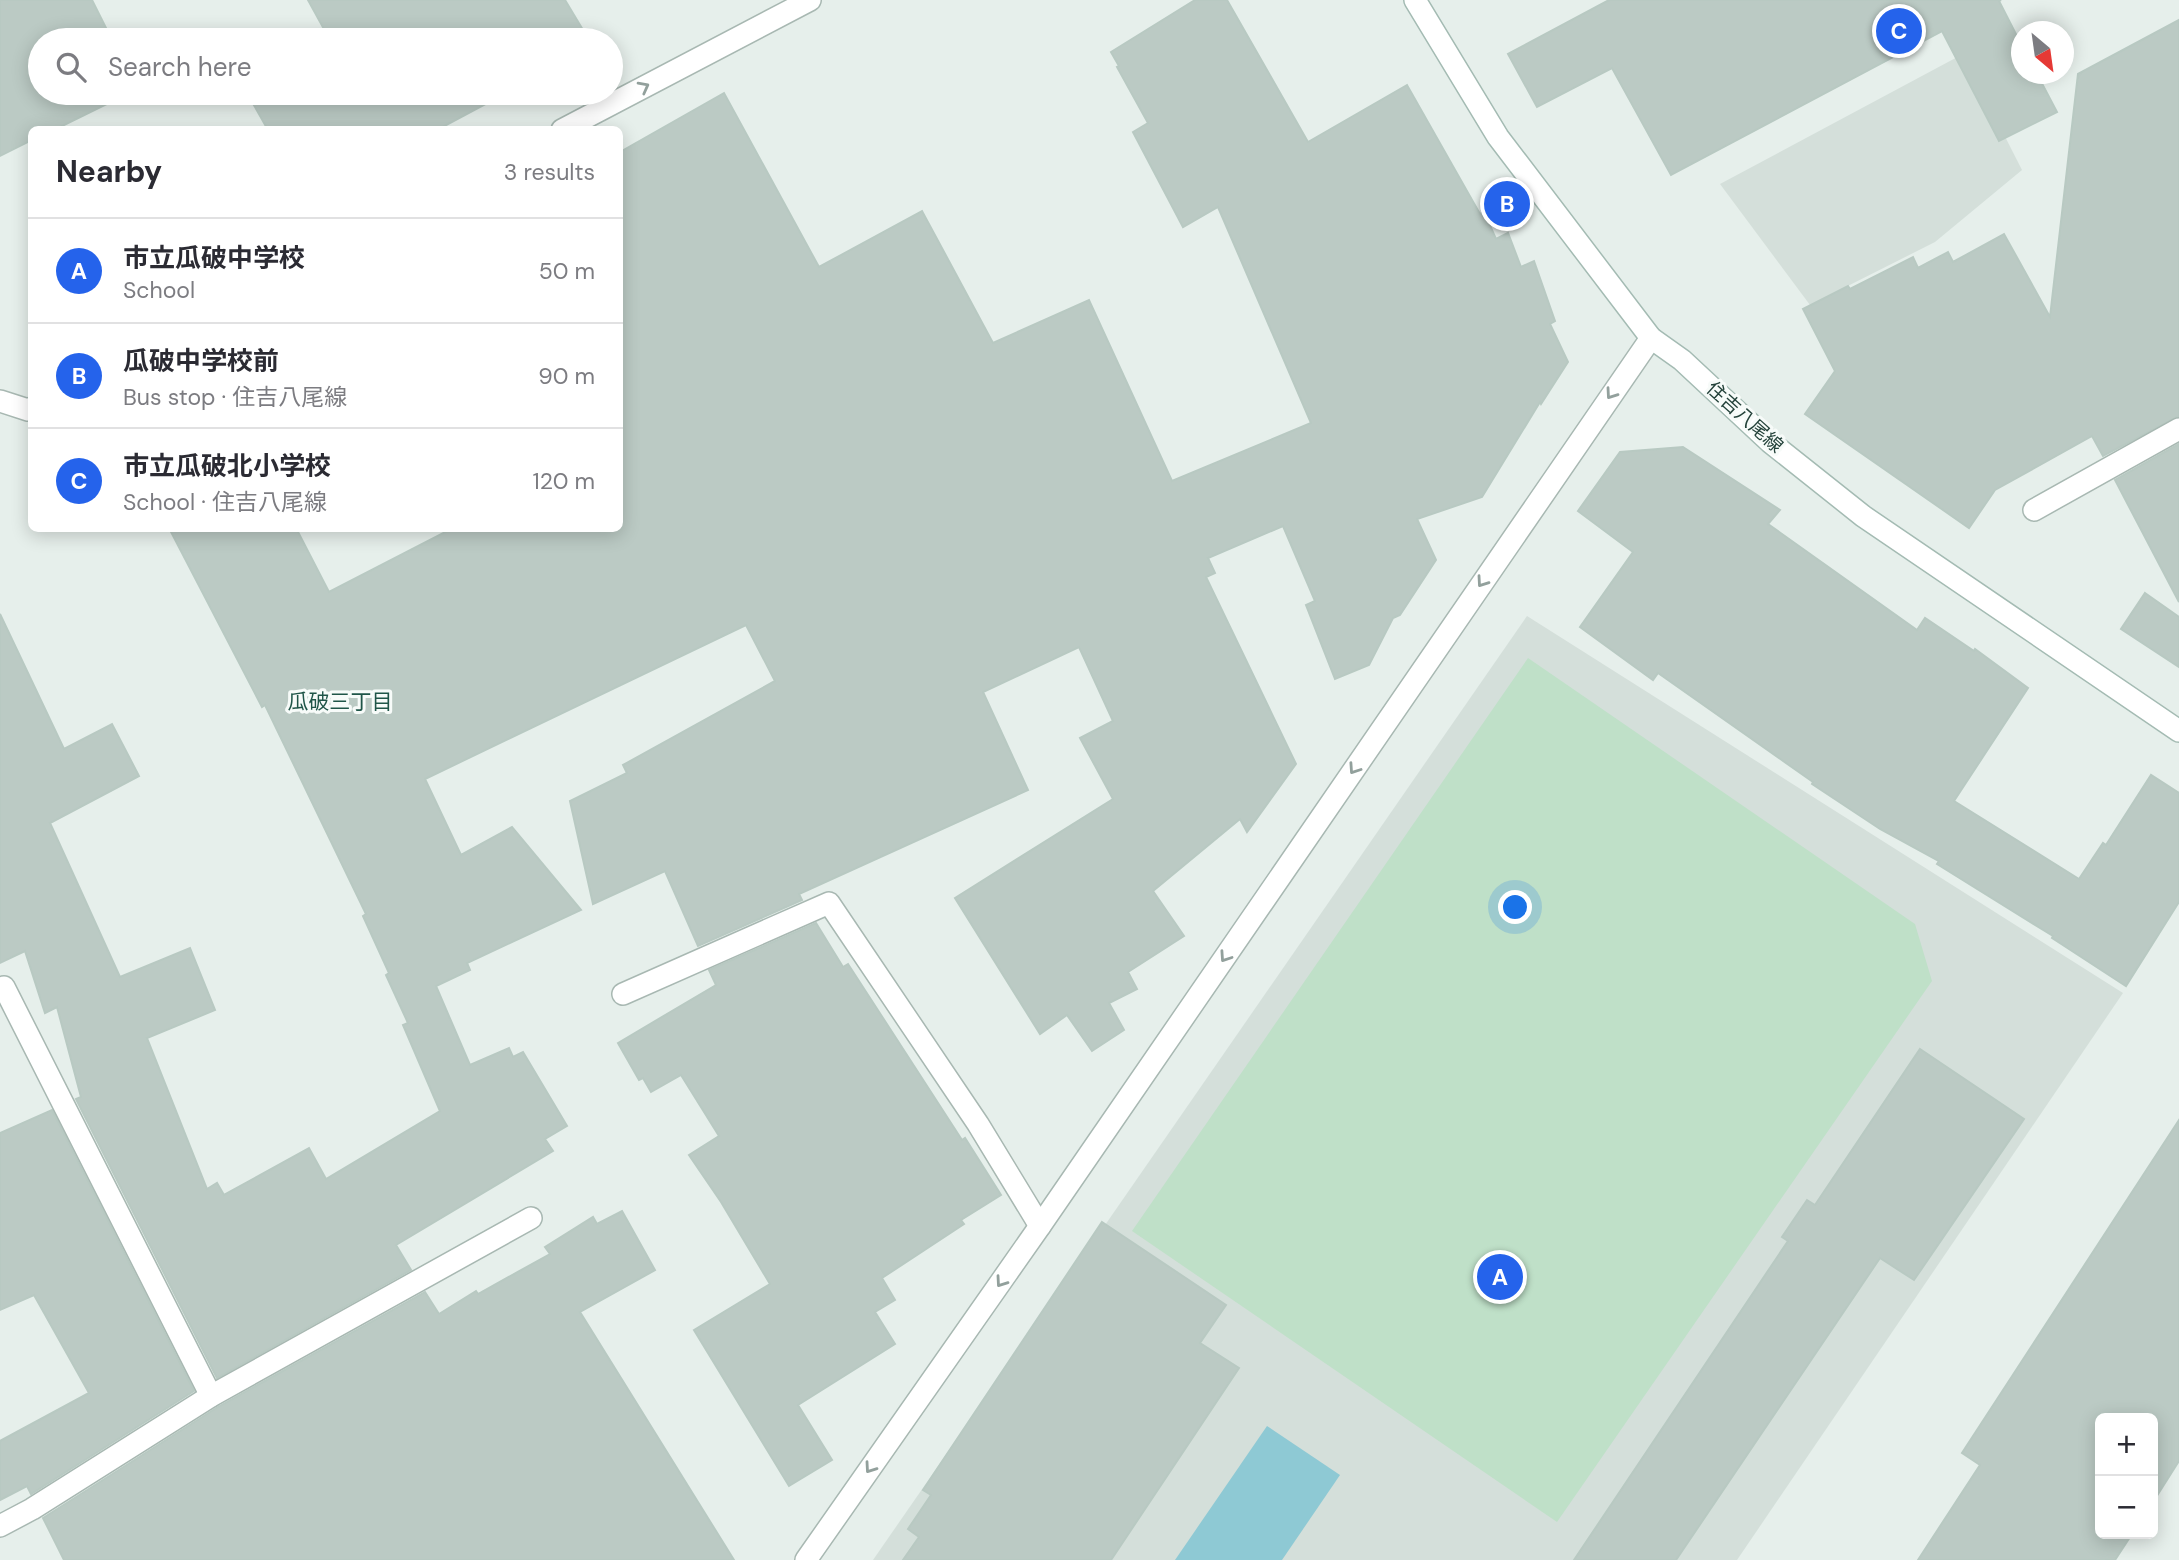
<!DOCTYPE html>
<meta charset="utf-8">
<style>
:root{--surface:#fff;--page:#f7f7f7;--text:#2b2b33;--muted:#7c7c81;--line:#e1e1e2;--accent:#2563eb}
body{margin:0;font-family:"DM Sans","Noto Sans JP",sans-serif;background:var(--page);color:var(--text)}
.controls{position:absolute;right:21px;bottom:21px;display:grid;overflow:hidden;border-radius:10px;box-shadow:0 4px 18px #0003}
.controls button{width:63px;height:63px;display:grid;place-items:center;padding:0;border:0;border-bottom:2px solid var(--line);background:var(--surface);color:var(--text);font:35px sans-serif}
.compass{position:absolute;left:2011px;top:21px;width:63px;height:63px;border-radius:50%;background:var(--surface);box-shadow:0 4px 18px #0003;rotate:151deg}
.you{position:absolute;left:1516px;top:908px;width:24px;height:24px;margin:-18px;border:5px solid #fff;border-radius:50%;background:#1a73e8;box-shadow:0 0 0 10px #1a73e833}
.badge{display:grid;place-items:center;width:46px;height:46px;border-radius:50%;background:var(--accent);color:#fff;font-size:23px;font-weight:700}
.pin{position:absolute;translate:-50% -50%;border:4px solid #fff;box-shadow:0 2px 7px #0006}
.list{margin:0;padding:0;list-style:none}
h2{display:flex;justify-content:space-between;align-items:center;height:91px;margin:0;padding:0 28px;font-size:30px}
h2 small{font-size:23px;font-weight:400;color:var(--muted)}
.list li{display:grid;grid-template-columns:46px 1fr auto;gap:21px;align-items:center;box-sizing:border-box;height:105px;padding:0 28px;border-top:2px solid var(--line)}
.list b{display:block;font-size:26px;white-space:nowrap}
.list p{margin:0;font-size:23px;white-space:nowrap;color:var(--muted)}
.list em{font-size:23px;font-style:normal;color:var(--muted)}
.icon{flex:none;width:38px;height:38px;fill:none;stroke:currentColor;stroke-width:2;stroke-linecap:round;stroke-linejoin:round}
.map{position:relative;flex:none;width:2179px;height:1560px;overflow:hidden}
.search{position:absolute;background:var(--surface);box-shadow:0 4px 18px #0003;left:28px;top:28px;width:595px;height:77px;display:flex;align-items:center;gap:18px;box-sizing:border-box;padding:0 24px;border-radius:38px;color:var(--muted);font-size:26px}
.panel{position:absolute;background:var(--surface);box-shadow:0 4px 18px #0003;left:28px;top:126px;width:595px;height:406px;border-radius:10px}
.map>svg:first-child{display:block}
.built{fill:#d4dfda}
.green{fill:#bfe0c8}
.water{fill:#8ec9d4}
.building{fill:#bbcac4;stroke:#b8c9c2;stroke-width:2}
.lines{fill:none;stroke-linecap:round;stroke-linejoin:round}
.minor-casing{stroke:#a8b8b2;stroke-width:24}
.secondary-casing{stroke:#a4bbb3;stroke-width:24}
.minor{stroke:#fff;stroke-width:21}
.secondary{stroke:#fff;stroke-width:21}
.oneway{stroke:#92a09c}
.labels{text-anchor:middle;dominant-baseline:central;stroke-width:6;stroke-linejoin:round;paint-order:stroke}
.street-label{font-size:19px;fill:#24423a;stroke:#f7fbf9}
.neighbourhood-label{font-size:21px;fill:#1f5548;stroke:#f7fbf9}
</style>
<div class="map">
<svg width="2179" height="1560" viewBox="0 0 2179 1560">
<rect width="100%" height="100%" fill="#e6efeb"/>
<!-- built -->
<g class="built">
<polygon points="1963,54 2022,170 1935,242 1810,305 1720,184"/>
<polygon points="1527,616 2123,993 1737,1560 873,1560"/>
</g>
<!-- green -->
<polygon class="green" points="1528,658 1915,924 1932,981 1557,1522 1132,1231"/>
<!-- water -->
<polygon class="water" points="1267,1426 1340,1475 1282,1560 1175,1560"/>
<!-- building -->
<g class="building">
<polygon points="0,0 92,0 112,40 40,40 40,93 129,93 54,130 32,130 32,140 0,156"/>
<polygon points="308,0 565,0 589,40 330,40"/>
<polygon points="1195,0 1227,0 1308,142 1407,85 1480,214 1484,212 1496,239 1508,233 1521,267 1534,261 1555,321 1550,324 1568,362 1541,404 1540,402 1482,497 1417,519 1436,560 1400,615 1393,618 1369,665 1335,679 1306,605 1315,601 1283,526 1208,558 1215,573 1206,577 1296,764 1247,832 1240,819 1153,891 1184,936 1128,972 1137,989 1109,1003 1124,1030 1092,1051 1067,1015 1040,1034 955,898 1113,799 1080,738 1113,721 1079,647 983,692 1028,790 799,894 802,900 698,946 665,871 593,904 570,801 627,773 623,765 775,681 746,625 425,779 461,855 512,827 581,910 467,963 470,970 436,986 470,1065 509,1048 513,1057 523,1052 567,1126 545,1139 553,1151 396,1245 411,1270 217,1378 76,1099 81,1097 57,1007 45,1013 25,951 0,963 0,614 64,749 112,724 139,776 50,823 120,977 190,948 215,1010 147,1038 207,1189 217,1183 224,1195 309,1148 326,1179 440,1111 403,1025 408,1023 386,975 389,973 363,916 366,914 265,705 262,707 169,528 296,528 329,592 453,528 620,528 620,152 724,93 819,267 922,211 993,343 1089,300 1172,481 1311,423 1218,207 1183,227 1133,132 1148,123 1117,67 1119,66 1111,52"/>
<polygon points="1609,0 2001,0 1999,1 2021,44 2021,74 2037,74 2057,112 1999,141 1942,31 1671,175 1612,68 1537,107 1508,54"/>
<polygon points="2179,20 2179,416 2103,456 2092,436 1995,490 1969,528 1805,414 1835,371 1803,309 1848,286 1850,289 1913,257 1918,268 1948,252 1953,262 2004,234 2050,317 2078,74"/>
<polygon points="264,93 506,93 437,130 268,130 251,100"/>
<polygon points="2179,444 2179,602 2115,480"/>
<polygon points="1683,447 1780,510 1768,524 1917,630 1925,618 1974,651 1975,649 2028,688 1954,801 2079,879 2103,843 2106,845 2151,775 2179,793 2179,902 2126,986 2052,938 2053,936 1937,864 1939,861 1880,829 1812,784 1813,782 1658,673 1653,680 1580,627 1633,552 1578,511 1620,452"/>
<polygon points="2145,593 2179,617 2179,667 2121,629"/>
<polygon points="816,923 843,967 848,964 962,1140 965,1138 1001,1195 961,1220 964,1224 882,1278 895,1300 875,1312 895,1344 798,1405 832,1460 789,1486 694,1330 770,1284 721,1202 689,1155 719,1136 681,1075 651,1092 643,1078 639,1080 618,1043 716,985 709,970"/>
<polygon points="1920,1049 2024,1119 1914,1280 1880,1258 1676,1560 1574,1560 1788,1241 1782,1237 1807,1200 1815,1205"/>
<polygon points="52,1110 194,1391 31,1494 27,1486 0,1500 0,1441 89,1393 34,1295 0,1310 0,1133"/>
<polygon points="2179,1120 2179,1461 2153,1502 2153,1418 2100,1418 2100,1534 2132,1534 2115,1560 1918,1560 1980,1465 1962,1453"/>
<polygon points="622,1211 655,1270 580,1312 734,1560 64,1560 43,1518 218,1407 425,1292 439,1314 476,1291 478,1294 550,1254 545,1247 593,1217 597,1224"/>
<polygon points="1102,1222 1226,1305 1200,1343 1239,1368 1111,1560 903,1560 919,1537 908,1529 931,1495 923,1490"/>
</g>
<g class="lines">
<!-- minor casing -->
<g class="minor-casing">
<g id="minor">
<polyline points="562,130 810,0"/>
<polyline points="0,401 28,410 32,408"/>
<polyline points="2034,510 2179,429"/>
<polyline points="0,988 4,987 211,1396"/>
<polyline points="623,994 829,903 978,1124 1040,1226"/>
<polyline points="0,1526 32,1509 211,1396 531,1218"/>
<polyline points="806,1560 1040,1226 1651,338"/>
</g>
</g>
<!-- secondary casing -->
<g class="secondary-casing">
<polyline id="secondary" points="1415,0 1498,137 1651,338 1682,360 1770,442 1863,516 2179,731"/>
</g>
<!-- minor -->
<use href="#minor" class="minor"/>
<!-- secondary -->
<use href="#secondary" class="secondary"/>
</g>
<!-- one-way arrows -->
<defs><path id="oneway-chevron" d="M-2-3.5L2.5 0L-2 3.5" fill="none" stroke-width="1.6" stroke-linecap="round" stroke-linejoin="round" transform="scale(1.75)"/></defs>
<g class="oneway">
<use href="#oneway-chevron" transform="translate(644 87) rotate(-28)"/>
<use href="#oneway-chevron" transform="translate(1611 394) rotate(125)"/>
<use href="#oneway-chevron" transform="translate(1482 582) rotate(125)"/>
<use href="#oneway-chevron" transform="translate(1354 769) rotate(124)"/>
<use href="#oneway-chevron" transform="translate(1225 957) rotate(124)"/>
<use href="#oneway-chevron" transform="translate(1001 1282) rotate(125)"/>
<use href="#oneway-chevron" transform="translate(870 1468) rotate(125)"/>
</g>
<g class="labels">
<!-- street labels -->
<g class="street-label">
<text transform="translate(1745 417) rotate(42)">住吉八尾線</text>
</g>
<!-- neighbourhood labels -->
<g class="neighbourhood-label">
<text x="340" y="702">瓜破三丁目</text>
</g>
</g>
</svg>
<div class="controls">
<button>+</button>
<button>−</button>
</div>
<svg class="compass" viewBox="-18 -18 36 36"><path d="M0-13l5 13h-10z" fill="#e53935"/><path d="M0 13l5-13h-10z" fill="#7c7c81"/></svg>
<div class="you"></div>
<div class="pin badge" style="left:1500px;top:1277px">A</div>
<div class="pin badge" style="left:1507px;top:204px">B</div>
<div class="pin badge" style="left:1899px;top:31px">C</div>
<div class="search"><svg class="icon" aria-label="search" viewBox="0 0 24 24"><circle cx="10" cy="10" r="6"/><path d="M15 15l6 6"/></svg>Search here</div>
<section class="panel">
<h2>Nearby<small>3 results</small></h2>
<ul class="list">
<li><span class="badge">A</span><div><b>市立瓜破中学校</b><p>School</p></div><em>50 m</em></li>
<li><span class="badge">B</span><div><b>瓜破中学校前</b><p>Bus stop · 住吉八尾線</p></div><em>90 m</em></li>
<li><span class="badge">C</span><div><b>市立瓜破北小学校</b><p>School · 住吉八尾線</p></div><em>120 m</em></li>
</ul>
</section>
</div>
